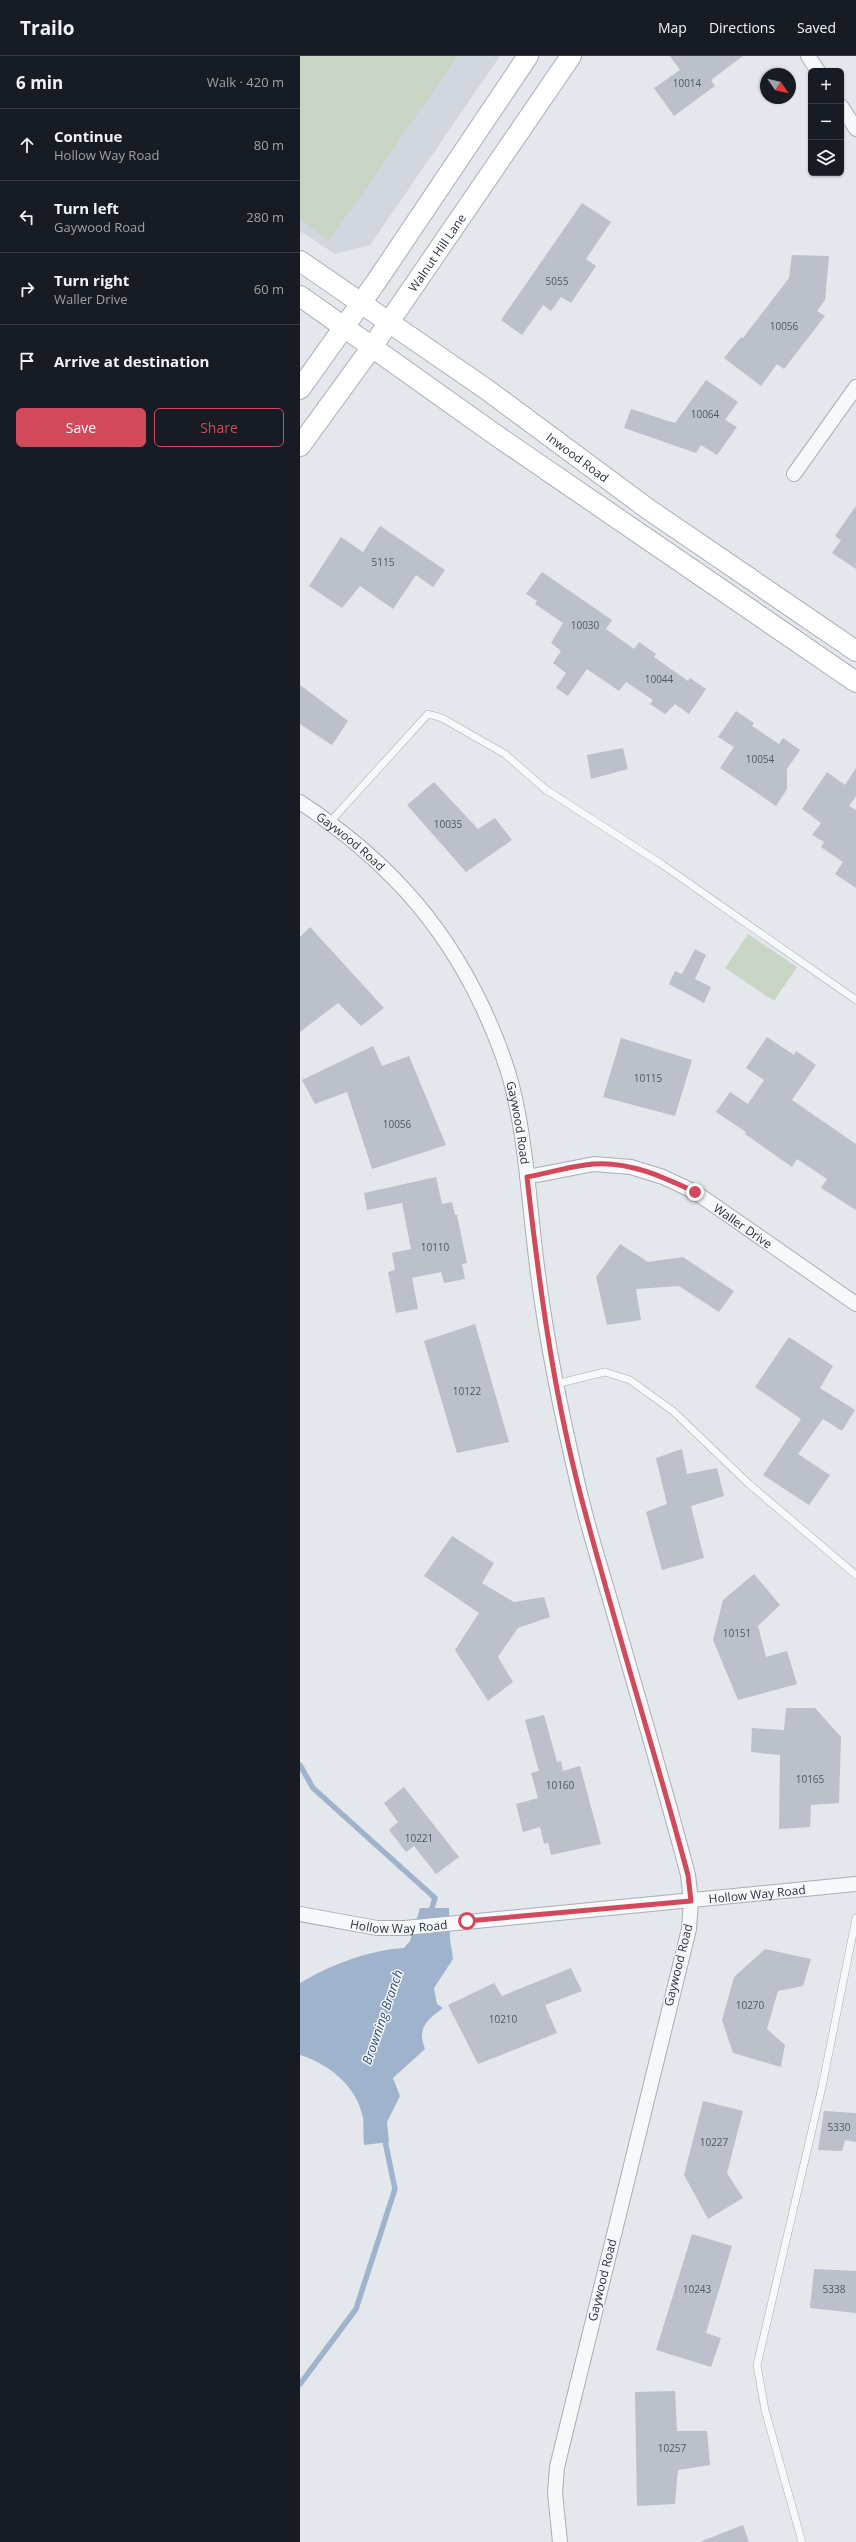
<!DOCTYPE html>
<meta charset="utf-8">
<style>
:root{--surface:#171b24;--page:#242831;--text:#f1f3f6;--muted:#9ea1a6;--line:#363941;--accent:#d1495b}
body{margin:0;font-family:"Open Sans",sans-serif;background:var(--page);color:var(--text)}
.controls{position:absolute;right:12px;top:12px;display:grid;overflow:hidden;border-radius:6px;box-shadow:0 1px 3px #0004}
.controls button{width:36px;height:36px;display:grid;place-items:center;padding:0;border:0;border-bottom:1px solid var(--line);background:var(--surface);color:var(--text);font:20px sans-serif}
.compass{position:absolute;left:460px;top:12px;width:36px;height:36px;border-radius:50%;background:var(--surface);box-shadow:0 1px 3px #0004;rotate:124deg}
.stop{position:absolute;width:12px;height:12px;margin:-9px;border:3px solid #d1495b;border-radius:50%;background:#fff}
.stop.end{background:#d1495b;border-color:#fff;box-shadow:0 1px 4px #0008}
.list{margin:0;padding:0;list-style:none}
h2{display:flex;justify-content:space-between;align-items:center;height:52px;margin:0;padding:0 16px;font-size:17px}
h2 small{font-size:13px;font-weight:400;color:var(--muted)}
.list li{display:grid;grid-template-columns:26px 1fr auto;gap:12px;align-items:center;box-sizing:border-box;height:72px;padding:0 16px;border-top:1px solid var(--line)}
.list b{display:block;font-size:15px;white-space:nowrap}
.list p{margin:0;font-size:13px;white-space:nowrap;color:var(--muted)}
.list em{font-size:13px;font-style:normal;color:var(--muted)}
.actions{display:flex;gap:8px;padding:12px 16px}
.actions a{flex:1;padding:9px 0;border:1px solid var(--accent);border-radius:6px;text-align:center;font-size:14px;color:var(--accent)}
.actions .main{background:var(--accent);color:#fff}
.icon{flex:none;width:22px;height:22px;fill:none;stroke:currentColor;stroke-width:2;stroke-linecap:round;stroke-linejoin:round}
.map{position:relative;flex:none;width:556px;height:2486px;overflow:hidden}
header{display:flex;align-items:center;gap:24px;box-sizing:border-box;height:56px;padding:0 20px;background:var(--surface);border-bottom:1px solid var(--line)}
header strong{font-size:19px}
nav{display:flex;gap:22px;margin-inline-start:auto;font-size:14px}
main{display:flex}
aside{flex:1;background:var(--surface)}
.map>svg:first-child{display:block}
.built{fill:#d2d6de}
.green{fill:#c9d6c5}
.water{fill:#9fb4cc}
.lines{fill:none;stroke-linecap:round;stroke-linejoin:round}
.stream{stroke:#9fb4cc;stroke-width:5.5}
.building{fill:#bbc0ca}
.service-casing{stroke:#a9aeb7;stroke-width:8}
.minor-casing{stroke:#a9aeb7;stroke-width:16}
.secondary-casing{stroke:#a9aeb7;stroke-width:22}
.service{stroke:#f7f8fa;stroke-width:7}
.minor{stroke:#f7f8fa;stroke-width:14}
.secondary{stroke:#fff;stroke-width:20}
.route{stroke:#d1495b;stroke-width:5}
.labels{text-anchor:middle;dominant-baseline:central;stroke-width:3;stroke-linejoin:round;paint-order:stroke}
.number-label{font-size:10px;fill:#4f5766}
.street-label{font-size:12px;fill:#2b3445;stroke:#f4f6f9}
.water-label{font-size:13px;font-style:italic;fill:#34527a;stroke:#f4f6f9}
</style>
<header>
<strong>Trailo</strong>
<nav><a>Map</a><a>Directions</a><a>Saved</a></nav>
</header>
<main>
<aside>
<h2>6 min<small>Walk · 420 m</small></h2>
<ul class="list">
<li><svg class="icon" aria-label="ahead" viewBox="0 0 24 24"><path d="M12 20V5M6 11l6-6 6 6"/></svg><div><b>Continue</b><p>Hollow Way Road</p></div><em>80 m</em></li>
<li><svg class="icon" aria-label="left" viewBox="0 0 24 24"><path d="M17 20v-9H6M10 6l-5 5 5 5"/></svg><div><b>Turn left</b><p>Gaywood Road</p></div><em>280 m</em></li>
<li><svg class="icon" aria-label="right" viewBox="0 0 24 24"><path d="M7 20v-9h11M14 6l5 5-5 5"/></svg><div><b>Turn right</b><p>Waller Drive</p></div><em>60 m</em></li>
<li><svg class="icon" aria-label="arrive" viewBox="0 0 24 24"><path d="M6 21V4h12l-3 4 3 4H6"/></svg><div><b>Arrive at destination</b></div></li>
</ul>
<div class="actions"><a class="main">Save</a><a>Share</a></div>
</aside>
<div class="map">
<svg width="556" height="2486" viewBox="0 0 556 2486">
<rect width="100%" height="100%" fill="#e4e7ec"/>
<!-- built -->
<polygon class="built" points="0,0 200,0 70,189 35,198 0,175"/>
<!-- green -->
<g class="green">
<polygon points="0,0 158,0 29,185 0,164"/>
<polygon points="448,878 497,911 474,945 425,912"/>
</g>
<!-- water -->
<path class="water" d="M120,1852H149L150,1883L153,1903L134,1932L137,1948L143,1952C126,1965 117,1972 125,1993L93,2022L100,2040L87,2066L89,2086L64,2089C63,2081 64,2070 63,2062C57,2030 29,2008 0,1999V1927C30,1909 69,1894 104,1892L110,1885Z"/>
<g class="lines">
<!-- stream -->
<g class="stream">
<polyline points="0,1709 13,1732 135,1842 130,1858"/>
<polyline points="0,2328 56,2253 95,2133 84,2080"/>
</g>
</g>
<!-- building -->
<g class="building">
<polygon points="370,0 443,0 411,24 415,30 374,60 354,32 380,14"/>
<polygon points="282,147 311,166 286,203 296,210 271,247 261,241 251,255 243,249 222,279 201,264"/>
<polygon points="492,199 529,200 525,244 517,255 525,260 484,313 477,308 461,330 424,302 441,281 443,282 489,222"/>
<polygon points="406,324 438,346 425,364 437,371 417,399 401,389 396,397 324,372 331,353 375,367"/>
<polygon points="556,450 556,513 532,497 541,484 535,480"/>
<polygon points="80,470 145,514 133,531 116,519 93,553 60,530 42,552 9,530 41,481 63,496"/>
<polygon points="242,516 312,564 306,573 334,593 339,586 356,598 354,601 388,625 390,622 406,633 389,658 375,648 365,658 350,648 353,644 326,626 319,635 287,613 268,640 256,632 266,617 253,607 261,595 251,587 263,567 235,548 237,545 226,538"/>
<polygon points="0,629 48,665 32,689 0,668"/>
<polygon points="436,655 454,667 452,670 479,688 483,682 500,694 487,713 487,733 476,750 420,712 434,691 418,681"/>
<polygon points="323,692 328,713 291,723 287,699"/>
<polygon points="556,712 556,740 549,750 556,754 556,832 535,818 543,806 521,791 524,786 512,779 521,767 502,753 527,716 545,729"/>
<polygon points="134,726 178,773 195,762 212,784 166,816 107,749"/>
<polygon points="10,871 84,952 61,970 38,947 0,976 0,881"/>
<polygon points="395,893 406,899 395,923 411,931 404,947 369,928 375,915 382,918"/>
<polygon points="467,981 494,999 496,995 516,1009 492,1044 556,1088 556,1154 521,1132 527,1123 497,1103 492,1111 445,1078 446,1076 416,1056 430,1036 448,1048 464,1024 446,1012"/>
<polygon points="321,982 392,1004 375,1060 303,1041"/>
<polygon points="73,990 82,1010 109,1000 146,1089 72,1113 47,1036 15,1048 2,1024"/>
<polygon points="136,1121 142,1148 152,1146 155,1159 157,1159 167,1207 162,1208 165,1223 144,1227 141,1216 112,1222 118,1253 96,1257 88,1216 95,1214 92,1197 111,1193 102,1147 67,1154 64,1137"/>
<polygon points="320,1188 348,1206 383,1201 434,1235 419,1256 379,1230 336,1233 341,1264 307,1269 296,1221"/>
<polygon points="175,1268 209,1386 157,1397 124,1285"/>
<polygon points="489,1281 533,1310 520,1332 555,1354 542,1375 523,1363 498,1398 530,1419 509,1449 463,1419 501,1363 455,1331"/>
<polygon points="382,1393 387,1418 417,1412 424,1440 391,1450 404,1502 362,1514 346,1456 367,1448 356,1402"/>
<polygon points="152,1480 194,1507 182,1527 214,1546 244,1541 250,1561 218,1572 198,1601 213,1626 188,1645 155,1594 179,1557 124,1520"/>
<polygon points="454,1518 480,1549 458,1570 466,1601 487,1595 497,1628 438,1644 413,1584 423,1544"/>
<polygon points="486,1652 515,1652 541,1681 539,1747 511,1749 510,1771 479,1773 480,1699 451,1696 452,1672 484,1674"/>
<polygon points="244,1659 257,1706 261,1705 263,1715 280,1710 301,1788 251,1799 248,1787 244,1788 240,1771 223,1776 216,1748 238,1742 231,1717 239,1715 225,1664"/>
<polygon points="104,1731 159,1801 136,1818 114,1790 106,1796 89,1774 98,1766 84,1747"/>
<polygon points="465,1893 511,1903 503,1930 478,1935 467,1973 485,1989 481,2011 433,1997 422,1964 434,1921"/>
<polygon points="271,1912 282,1935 245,1949 257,1977 178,2008 148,1949 194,1927 202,1940"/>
<polygon points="403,2045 443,2055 427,2117 443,2142 408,2163 384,2119"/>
<polygon points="524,2055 556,2057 556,2086 545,2084 542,2095 518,2094"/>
<polygon points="392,2178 432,2190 406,2277 421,2282 411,2311 356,2294"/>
<polygon points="514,2213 556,2215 556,2257 510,2252"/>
<polygon points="375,2335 377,2375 407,2375 410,2409 378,2414 375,2448 337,2450 335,2336"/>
<polygon points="443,2469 449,2486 402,2486 402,2485"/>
</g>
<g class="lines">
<!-- service casing -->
<g class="service-casing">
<g id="service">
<polyline points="30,766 128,658 142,662 205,698 245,733 360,807 556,944"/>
<polyline points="256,1328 305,1316 330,1324 373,1355 449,1428 556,1519"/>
<polyline points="502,2486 465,2354 457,2309 522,2031 556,1862"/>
</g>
</g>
<!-- minor casing -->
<g class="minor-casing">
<g id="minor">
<polyline points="508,0 518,15"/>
<polyline points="541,50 556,73"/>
<polyline points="494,418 556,331"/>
<path id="s1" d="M0,746C81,800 140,861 182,950C195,978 207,1007 214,1038C228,1099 230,1163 239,1225C248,1295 263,1365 279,1433C288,1472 300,1509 311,1547C337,1638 364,1728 388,1819L391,1845L389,1873L257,2411L255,2437L260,2486"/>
<path id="s2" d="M227,1121L294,1108L331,1111L363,1121L395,1136L556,1248"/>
<path id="s3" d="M0,1858L77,1872H105L556,1828"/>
</g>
</g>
<!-- secondary casing -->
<g class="secondary-casing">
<g id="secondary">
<path id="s4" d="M0,205L186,333L348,453L556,595"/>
<polyline points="0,240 200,382 556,626"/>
<polyline points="0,333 76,226 228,0"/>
<path id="s5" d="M0,390L72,291L271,0"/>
</g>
</g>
<!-- service -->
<use href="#service" class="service"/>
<!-- minor -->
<use href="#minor" class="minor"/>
<!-- secondary -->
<use href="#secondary" class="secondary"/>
</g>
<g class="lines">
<!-- route -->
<path class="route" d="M167,1865L391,1845L388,1819L374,1768C343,1658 309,1548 280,1437C253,1334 239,1227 227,1121C249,1117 271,1110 293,1108C329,1105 363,1121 395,1136"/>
</g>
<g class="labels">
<!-- number labels -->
<g class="number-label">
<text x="387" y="27">10014</text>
<text x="257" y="225">5055</text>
<text x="484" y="270">10056</text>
<text x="405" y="358">10064</text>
<text x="83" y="506">5115</text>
<text x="285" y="569">10030</text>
<text x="359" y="623">10044</text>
<text x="460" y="703">10054</text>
<text x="148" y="768">10035</text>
<text x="348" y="1022">10115</text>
<text x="97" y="1068">10056</text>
<text x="135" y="1191">10110</text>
<text x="167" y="1335">10122</text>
<text x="437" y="1577">10151</text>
<text x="510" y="1723">10165</text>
<text x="260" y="1729">10160</text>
<text x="119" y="1782">10221</text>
<text x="450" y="1949">10270</text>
<text x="203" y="1963">10210</text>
<text x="539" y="2071">5330</text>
<text x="414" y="2086">10227</text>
<text x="397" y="2233">10243</text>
<text x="534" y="2233">5338</text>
<text x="372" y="2392">10257</text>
</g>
<!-- street labels -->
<g class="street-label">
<text stroke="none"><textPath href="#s5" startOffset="237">Walnut Hill Lane</textPath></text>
<text stroke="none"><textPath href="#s4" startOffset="340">Inwood Road</textPath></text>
<text stroke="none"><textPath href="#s1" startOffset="64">Gaywood Road</textPath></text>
<text stroke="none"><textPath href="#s1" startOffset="400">Gaywood Road</textPath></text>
<text stroke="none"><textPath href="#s2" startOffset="233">Waller Drive</textPath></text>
<text stroke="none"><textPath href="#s3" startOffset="460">Hollow Way Road</textPath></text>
<text stroke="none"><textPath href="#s3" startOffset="100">Hollow Way Road</textPath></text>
<text transform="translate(378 1909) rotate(-76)">Gaywood Road</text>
<text transform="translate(302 2224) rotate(-76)">Gaywood Road</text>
</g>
<!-- water labels -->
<g class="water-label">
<text transform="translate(82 1961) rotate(-71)">Browning Branch</text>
</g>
</g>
</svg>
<div class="controls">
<button>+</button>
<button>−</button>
<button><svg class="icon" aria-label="layers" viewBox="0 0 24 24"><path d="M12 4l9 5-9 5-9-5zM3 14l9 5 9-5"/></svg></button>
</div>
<svg class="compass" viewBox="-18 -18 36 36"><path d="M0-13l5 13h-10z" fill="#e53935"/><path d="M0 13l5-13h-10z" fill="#9ea1a6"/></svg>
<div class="stop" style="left:167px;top:1865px"></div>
<div class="stop end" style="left:395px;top:1136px"></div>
</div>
</main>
